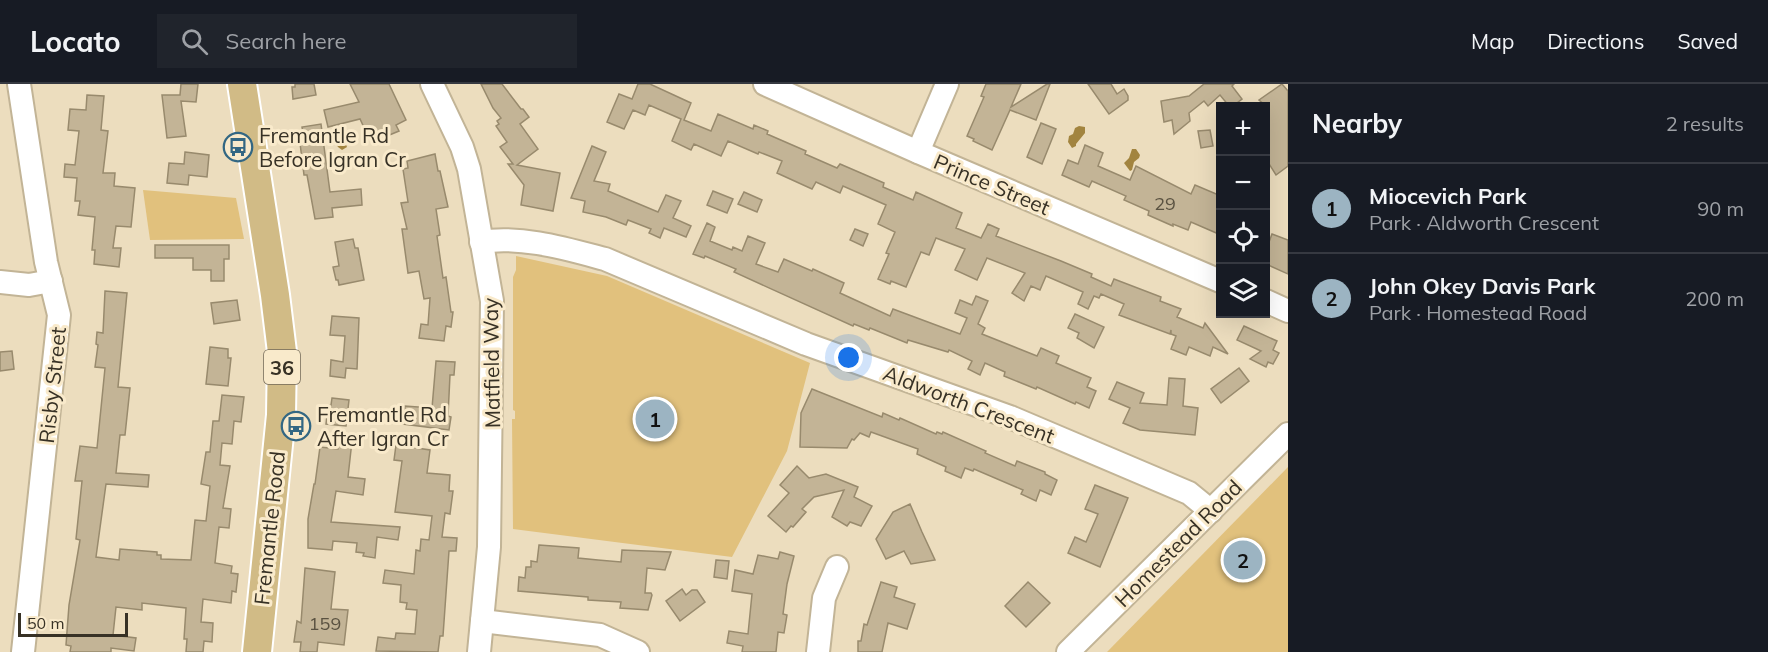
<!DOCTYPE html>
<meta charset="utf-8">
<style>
:root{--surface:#171b24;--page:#20242c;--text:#f1f3f6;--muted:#9ea1a6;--line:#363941;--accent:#9cb4c2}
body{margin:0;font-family:Mulish,sans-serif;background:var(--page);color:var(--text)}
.controls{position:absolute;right:18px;top:18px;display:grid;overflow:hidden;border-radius:0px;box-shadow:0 6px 24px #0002}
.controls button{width:54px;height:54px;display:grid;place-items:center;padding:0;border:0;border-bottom:2px solid var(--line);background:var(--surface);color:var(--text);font:30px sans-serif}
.scale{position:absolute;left:18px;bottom:15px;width:110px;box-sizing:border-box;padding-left:6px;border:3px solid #373125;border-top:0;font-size:16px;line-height:21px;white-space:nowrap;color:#373125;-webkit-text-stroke:4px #f9eacb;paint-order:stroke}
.you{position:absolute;left:849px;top:274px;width:21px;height:21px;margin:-15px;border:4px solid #fff;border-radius:50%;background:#1a73e8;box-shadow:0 0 0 9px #1a73e833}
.badge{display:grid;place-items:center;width:39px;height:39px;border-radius:50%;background:var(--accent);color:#111;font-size:20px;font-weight:700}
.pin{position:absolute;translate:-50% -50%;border:3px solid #fff;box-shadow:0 2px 6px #0006}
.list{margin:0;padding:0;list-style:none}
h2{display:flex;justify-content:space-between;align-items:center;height:78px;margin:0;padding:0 24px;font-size:26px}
h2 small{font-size:20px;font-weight:400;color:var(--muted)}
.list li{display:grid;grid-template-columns:39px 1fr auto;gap:18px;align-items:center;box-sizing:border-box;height:90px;padding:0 24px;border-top:2px solid var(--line)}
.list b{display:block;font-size:22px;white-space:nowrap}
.list p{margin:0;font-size:20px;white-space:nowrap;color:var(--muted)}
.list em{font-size:20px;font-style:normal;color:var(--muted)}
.icon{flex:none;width:33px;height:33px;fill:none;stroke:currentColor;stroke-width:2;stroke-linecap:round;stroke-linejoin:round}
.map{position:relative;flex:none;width:1288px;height:568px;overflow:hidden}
header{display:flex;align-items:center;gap:36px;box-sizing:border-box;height:84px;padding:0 30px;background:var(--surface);border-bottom:2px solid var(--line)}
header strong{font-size:28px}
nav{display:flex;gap:33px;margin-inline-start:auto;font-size:21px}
.search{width:420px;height:54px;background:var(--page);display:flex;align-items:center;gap:15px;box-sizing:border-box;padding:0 21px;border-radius:0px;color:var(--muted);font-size:22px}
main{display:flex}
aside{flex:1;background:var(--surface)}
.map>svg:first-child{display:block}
.green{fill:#e1c17d}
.water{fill:#a2843f}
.building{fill:#c3b496;stroke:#988a6d;stroke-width:1.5}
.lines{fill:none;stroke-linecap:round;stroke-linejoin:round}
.minor-casing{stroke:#c2b496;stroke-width:26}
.major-casing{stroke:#fff;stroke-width:32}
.minor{stroke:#fff;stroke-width:22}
.major{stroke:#d1bb86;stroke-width:28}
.labels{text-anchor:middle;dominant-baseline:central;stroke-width:6;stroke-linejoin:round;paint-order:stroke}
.number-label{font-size:18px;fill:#5a5241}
.shield{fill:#f9eacb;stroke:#716857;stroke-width:1.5}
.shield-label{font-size:20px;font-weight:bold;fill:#373125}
.poi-label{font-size:21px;fill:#373125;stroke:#f9eacb;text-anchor:start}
.street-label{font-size:21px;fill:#373125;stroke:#f9eacb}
</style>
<header>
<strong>Locato</strong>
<div class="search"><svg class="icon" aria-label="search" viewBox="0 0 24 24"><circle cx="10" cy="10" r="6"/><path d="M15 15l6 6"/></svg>Search here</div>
<nav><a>Map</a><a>Directions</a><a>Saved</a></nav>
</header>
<main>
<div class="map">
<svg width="1288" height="568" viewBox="0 0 1288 568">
<rect width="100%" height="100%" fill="#ecddbe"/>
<!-- green -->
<g class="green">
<polygon points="143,106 236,114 244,155 150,156"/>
<polygon points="516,172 607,192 810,279 787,367 732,473 513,445 512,335 515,335 515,327 513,326 513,193 516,186"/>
<polygon points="1288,383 1288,568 1107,568"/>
</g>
<!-- water -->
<g class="water">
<polygon points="1079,42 1085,43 1085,49 1076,60 1076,62 1072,64 1068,58 1069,52 1073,50 1075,44"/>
<polygon points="337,47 342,52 347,63 342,66 338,63 331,52"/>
<polygon points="1132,65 1136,65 1140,71 1139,74 1134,78 1132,86 1130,87 1124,79 1129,74"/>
</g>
<!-- building -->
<g class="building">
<polygon points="181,0 198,0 196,18 181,17 186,52 167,54 162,11 180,11"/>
<polygon points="295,0 314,0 316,11 293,15 292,3 295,3"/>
<polygon points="350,0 389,0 406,36 396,41 399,47 387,52 384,45 368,52 360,35 328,43 324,26 359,18"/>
<polygon points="481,0 502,0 521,25 523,25 529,33 520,40 538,65 517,81 560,89 553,127 521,121 524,101 508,80 513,80 500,63 507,58 496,42 499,40 497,37 501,34 493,24"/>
<polygon points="638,0 650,0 691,19 684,36 711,47 718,30 753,45 754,41 768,47 767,50 806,67 805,70 837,84 840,80 884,99 883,103 913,116 916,108 962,129 956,144 981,154 988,140 999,145 996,152 1061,177 1092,190 1091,193 1111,202 1114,195 1161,213 1160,217 1181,225 1177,233 1203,244 1205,239 1228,270 1213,263 1210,272 1189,263 1186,271 1171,265 1176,252 1171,250 1171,246 1170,250 1119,231 1124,220 1101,210 1099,214 1094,212 1088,225 1078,220 1083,208 1046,192 1040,206 1031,202 1024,217 1012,209 1025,189 987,174 977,196 955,186 965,165 936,154 929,171 921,168 906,203 891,197 890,200 878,195 889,170 886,169 895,148 878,140 886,121 843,102 840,109 816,98 812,105 777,89 782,77 759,68 758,70 728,57 721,72 694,60 691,66 672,57 681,35 649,21 645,31 633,26 624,45 607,38 619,10 632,15"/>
<polygon points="986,0 1021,0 1011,23 1047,0 1050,0 1036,36 1010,26 992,66 973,57 974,55 967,52 984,13 981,12"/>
<polygon points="1088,0 1111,0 1117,10 1124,5 1128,12 1128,16 1109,30"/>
<polygon points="1204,0 1234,0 1232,2 1242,15 1233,22 1229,22 1220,11 1208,22 1204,17 1189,29 1190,37 1174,50 1172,36 1164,38 1161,17 1189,12"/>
<polygon points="1282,0 1288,7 1288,82 1276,91 1266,75 1266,22 1259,16"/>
<polygon points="87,11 104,12 101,46 108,47 103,89 115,89 114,102 135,104 131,143 116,142 113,164 121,164 119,183 94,180 95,166 92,166 95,133 78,131 80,117 75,117 77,94 64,93 65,80 75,81 79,47 68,46 70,25 86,26"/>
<polygon points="1041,39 1056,45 1042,80 1027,73"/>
<polygon points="321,40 330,108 361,105 362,121 332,124 333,133 315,135 307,91 304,91 300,59 305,59 302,43"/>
<polygon points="1210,46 1213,62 1201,64 1198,47"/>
<polygon points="1085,61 1103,69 1098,82 1130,96 1136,82 1191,110 1195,101 1221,112 1221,151 1191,138 1188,146 1173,140 1173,142 1148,131 1149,127 1124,116 1126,112 1092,97 1089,103 1062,91 1068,76 1078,80"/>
<polygon points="592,62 606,68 594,97 610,100 608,107 658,128 666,111 681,117 673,134 691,142 686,153 664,144 660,154 649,149 651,145 628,136 626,141 606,133 583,128 585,117 571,114"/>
<polygon points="185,68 209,71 207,93 189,91 188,101 167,99 169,79 184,80"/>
<polygon points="435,70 438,87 440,87 448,123 436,125 440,151 437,152 443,194 446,193 451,228 453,228 451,243 446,242 444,257 419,254 421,240 428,241 430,214 424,215 419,187 408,189 402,145 407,145 401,119 408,118 403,85 408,84 407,77"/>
<polygon points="713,107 733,115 727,129 707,121"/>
<polygon points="744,108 762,116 757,128 738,120"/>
<polygon points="707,139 715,143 710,157 732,166 733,163 742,167 748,152 765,159 756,180 778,188 784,175 812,187 813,185 844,199 840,209 890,232 893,225 960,250 967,234 955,229 960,216 972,221 976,212 988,217 978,240 985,244 982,250 1037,272 1041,264 1059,272 1056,279 1091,294 1087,303 1096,307 1089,324 1076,318 1075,320 1037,303 1036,305 1004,292 1005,288 985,279 980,291 968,285 972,277 949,266 948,268 908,256 907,259 870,244 869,246 854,240 853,242 734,188 736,185 705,172 704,174 693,170"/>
<polygon points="855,145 868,150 863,162 850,156"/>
<polygon points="1272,150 1288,156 1288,190 1266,180 1266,166"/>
<polygon points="353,155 355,164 358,164 364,196 339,201 338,196 336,196 333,183 339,182 335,158"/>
<polygon points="155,161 229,161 229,175 224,175 224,197 211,197 211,186 193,186 193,174 155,174"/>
<polygon points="105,207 127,209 118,303 130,304 125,351 120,351 116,389 149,391 148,403 106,400 96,473 119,476 120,465 157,468 157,471 161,471 161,475 191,476 195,436 206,437 210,402 201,400 206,368 210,368 213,337 219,337 222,311 244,313 241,338 234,337 232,360 222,359 220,381 230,382 223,424 231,425 229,444 219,443 215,479 232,482 231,489 238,490 236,508 232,507 231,519 203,515 201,538 213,539 212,558 204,557 203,568 186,568 187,555 184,555 186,524 142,519 142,526 116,523 113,551 136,554 134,567 111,564 111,568 70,568 71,562 66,561 69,521 80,456 76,455 82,397 75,397 80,362 97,364 105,284 95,283 98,261 96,260 97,248 103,249"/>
<polygon points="237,216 240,236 214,240 211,219"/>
<polygon points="1075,230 1104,243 1094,264 1077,254 1079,249 1068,244"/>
<polygon points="332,232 359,234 357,285 346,284 345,294 330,292 331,276 343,278 345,252 330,251"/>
<polygon points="1244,242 1277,257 1273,266 1279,269 1273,280 1268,278 1266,283 1250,275 1261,267 1237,256"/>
<polygon points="210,263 228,265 228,274 231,274 228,302 206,300"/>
<polygon points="12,267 14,285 0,287 0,268"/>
<polygon points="436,277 455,278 454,291 450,291 448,332 451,333 449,346 403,340 405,322 432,324"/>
<polygon points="1239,284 1249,297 1221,319 1211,305"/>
<polygon points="1169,294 1185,295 1183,322 1198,324 1195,351 1140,346 1123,339 1130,324 1109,315 1117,298 1144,309 1140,319 1167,321"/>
<polygon points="812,305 882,333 883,329 899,336 900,334 936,350 937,348 942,350 943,348 986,367 985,369 1015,382 1017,377 1045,388 1045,390 1057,396 1051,411 1040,406 1036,417 1021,410 1023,406 974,385 973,387 965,384 961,394 945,387 946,383 917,370 918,365 871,348 869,353 860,349 854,356 852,355 847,364 800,363 801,329"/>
<polygon points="332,314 349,316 346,342 326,340 328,321 331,321"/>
<polygon points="339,356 352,357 348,393 365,395 363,411 336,407 331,438 400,443 398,456 377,453 375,474 363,472 364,469 356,468 357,459 333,457 332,466 308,464 308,435 314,400 315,400 320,363 338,365"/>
<polygon points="396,361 430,366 427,389 450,391 449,407 453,407 450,430 445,429 442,453 457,454 456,467 449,467 443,552 440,552 438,568 376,567 378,553 395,555 396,549 415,550 417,526 406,525 407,519 400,518 401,501 383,499 385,486 414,490 416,466 420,467 421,455 429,456 432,432 395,428 402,377 394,376"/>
<polygon points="797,382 809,394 826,390 858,403 854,413 872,422 861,442 850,438 847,442 832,433 844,406 814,413 802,425 806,428 793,443 791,442 786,448 768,432 789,409 780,401"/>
<polygon points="1095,401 1128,414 1100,483 1068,469 1075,453 1086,458 1098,430 1085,425"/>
<polygon points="910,420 922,448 935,476 911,480 904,467 886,475 876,455 893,428"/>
<polygon points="539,461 579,464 578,474 598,476 621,478 622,466 671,468 665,486 647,484 645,509 651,509 652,511 648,526 620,524 621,518 588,516 588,513 518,507 519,493 525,494 526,483 531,483 531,477 537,478"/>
<polygon points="780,468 794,472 787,500 783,530 787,531 784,549 778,548 776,568 742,568 743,562 727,559 729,547 748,550 752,510 732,507 735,486 753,490 758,471 778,475"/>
<polygon points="716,476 729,477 727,495 714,493"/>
<polygon points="305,484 335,488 331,525 348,526 344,561 318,558 317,568 300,568 301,558 294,558 297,537 301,539"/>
<polygon points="881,498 897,503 894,513 915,520 907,545 888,539 882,568 858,568 858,557 861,557 864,540 867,541"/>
<polygon points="1028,498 1050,519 1026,543 1005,522"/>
<polygon points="682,505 686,511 692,506 697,506 705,518 680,537 666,517"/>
</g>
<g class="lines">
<!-- minor casing -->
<g class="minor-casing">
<g id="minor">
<polyline points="19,0 46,178 59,231 23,568"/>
<polyline points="432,0 462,63 469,85 492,217 489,463 479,568"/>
<polyline points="765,0 918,68 1220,197"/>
<polyline points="918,68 947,0"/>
<path d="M481,158C520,151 567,165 605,175L806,260L1010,333L1189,409L1211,427"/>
<polyline points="0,198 29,201 51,197"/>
<polyline points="1266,217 1288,227"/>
<polyline points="482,537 600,551 638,568"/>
<polyline points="818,568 824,514 837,483"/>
<polyline points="1068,568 1288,350"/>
</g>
</g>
<!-- major casing -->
<g class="major-casing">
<polyline id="major" points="242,0 275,211 282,268 281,331 257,568"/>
</g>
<!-- minor -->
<use href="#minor" class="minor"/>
<!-- major -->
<use href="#major" class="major"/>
</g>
<!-- icons -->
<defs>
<g id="bus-ring" transform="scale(1.5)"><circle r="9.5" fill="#f9eacb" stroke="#336783" stroke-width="1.5"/><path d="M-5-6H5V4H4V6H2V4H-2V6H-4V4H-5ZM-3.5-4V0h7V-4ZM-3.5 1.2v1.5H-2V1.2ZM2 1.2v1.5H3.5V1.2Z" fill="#336783"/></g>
</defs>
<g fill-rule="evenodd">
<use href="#bus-ring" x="238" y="63"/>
<use href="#bus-ring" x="296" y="342"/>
</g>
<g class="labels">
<!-- number labels -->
<g class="number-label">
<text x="1165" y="119">29</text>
<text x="325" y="539">159</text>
</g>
<!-- shield labels -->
<rect class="shield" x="264" y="266" width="36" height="34" rx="4.5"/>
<g class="shield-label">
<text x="282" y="283">36</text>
</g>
<!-- poi labels -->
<g class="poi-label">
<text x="259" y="51">Fremantle Rd<tspan x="259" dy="24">Before Igran Cr</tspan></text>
<text x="317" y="330">Fremantle Rd<tspan x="317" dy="24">After Igran Cr</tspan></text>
</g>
<!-- street labels -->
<g class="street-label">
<text transform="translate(992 100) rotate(23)">Prince Street</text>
<text transform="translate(491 279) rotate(-91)">Matfield Way</text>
<text transform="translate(52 301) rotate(-84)">Risby Street</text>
<text transform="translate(969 320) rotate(21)">Aldworth Crescent</text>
<text transform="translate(269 444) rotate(-84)">Fremantle Road</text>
<text transform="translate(1178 459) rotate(-45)">Homestead Road</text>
</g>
</g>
</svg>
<div class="controls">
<button>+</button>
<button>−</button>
<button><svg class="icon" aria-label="locate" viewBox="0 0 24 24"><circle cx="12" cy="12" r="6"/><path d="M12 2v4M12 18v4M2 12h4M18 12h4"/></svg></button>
<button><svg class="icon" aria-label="layers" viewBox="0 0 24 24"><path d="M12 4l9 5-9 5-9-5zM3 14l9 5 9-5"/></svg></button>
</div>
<div class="scale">50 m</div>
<div class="you"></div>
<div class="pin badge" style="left:655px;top:335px">1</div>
<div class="pin badge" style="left:1243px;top:476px">2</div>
</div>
<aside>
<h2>Nearby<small>2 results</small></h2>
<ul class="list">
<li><span class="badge">1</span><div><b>Miocevich Park</b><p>Park · Aldworth Crescent</p></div><em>90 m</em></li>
<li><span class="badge">2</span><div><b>John Okey Davis Park</b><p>Park · Homestead Road</p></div><em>200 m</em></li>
</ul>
</aside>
</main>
